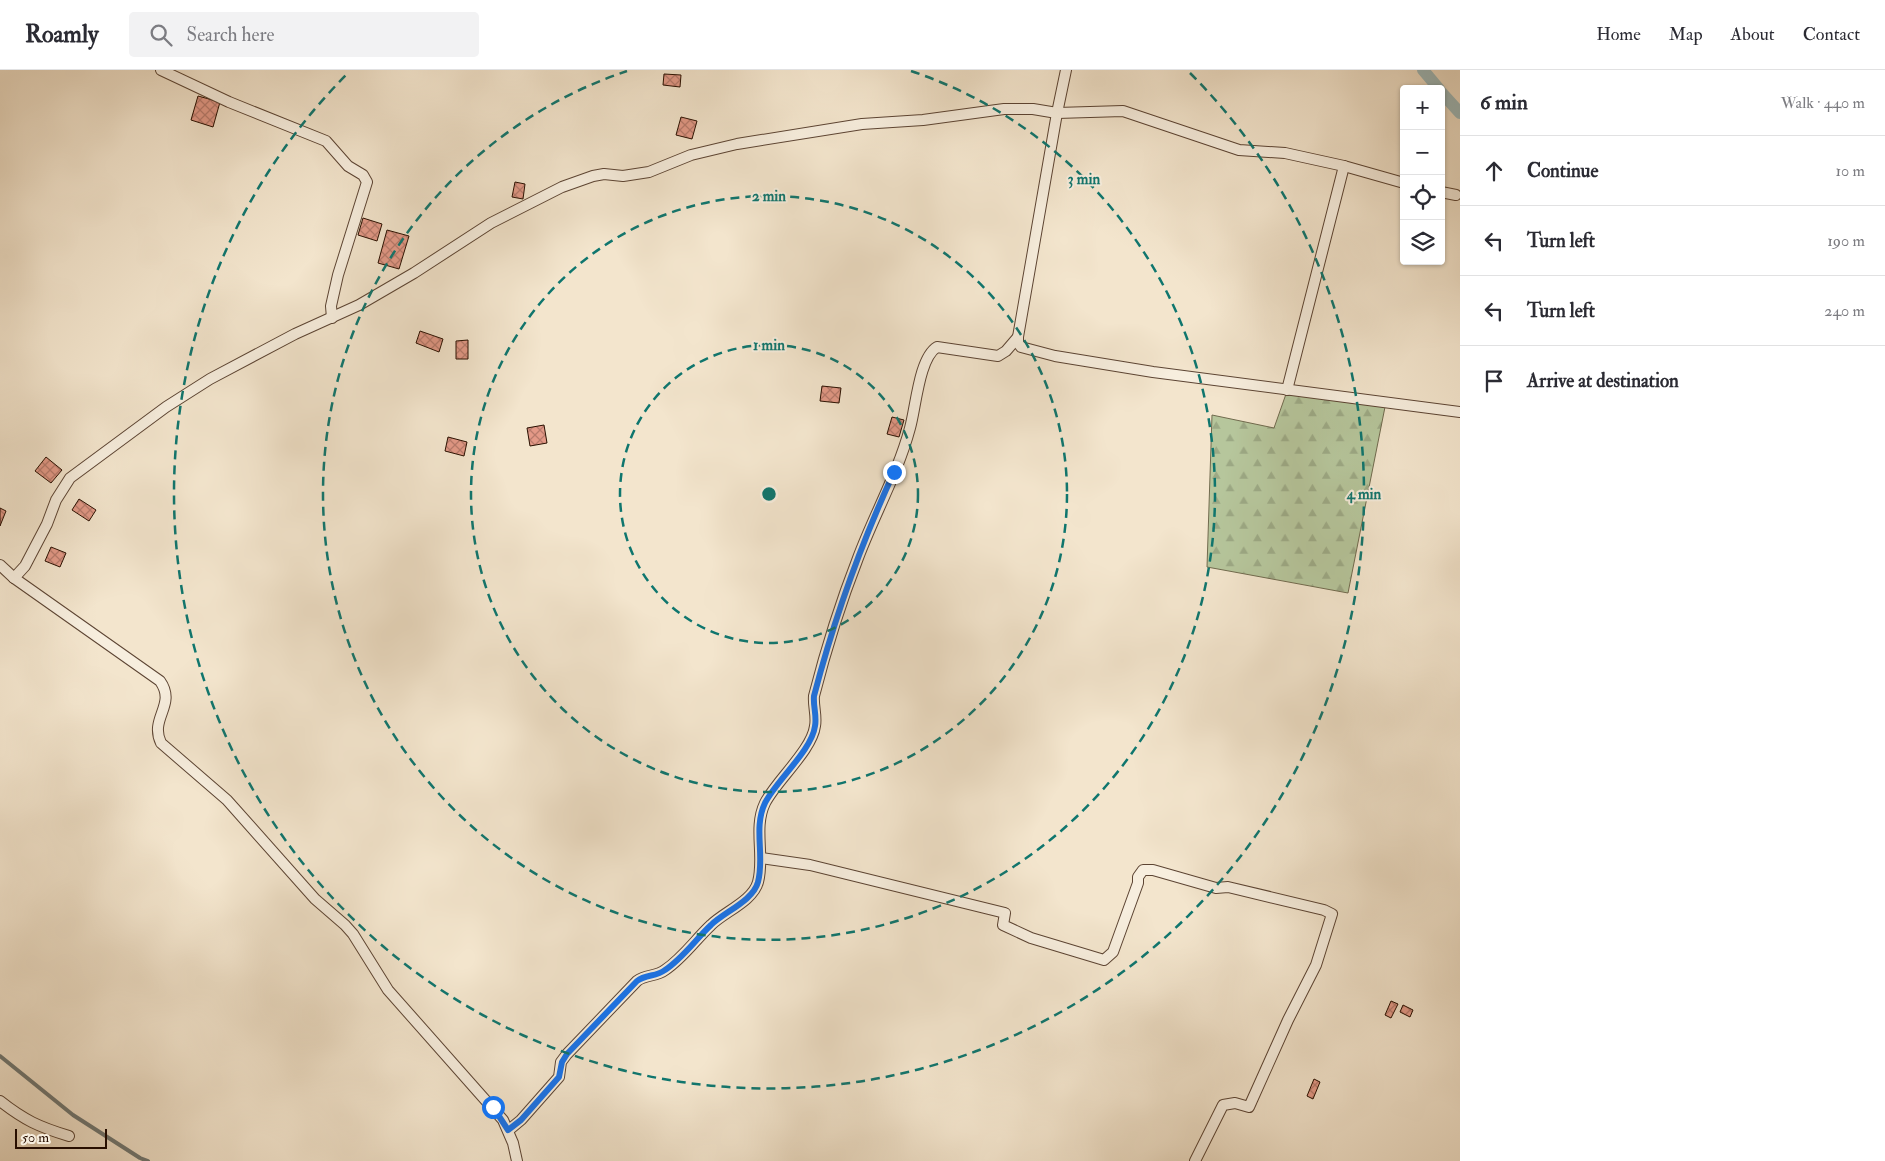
<!DOCTYPE html>
<meta charset="utf-8">
<style>
:root{--surface:#fff;--page:#f2f2f3;--text:#2b2b33;--muted:#7c7c81;--line:#e1e1e2}
body{margin:0;font-family:"IM FELL Double Pica",serif;background:var(--page);color:var(--text)}
.controls{position:absolute;right:15px;top:15px;display:grid;overflow:hidden;border-radius:5px;box-shadow:0 1px 4px #0004}
.controls button{width:45px;height:45px;display:grid;place-items:center;padding:0;border:0;border-bottom:1px solid var(--line);background:var(--surface);color:var(--text);font:25px sans-serif}
.scale{position:absolute;left:15px;bottom:12px;width:92px;box-sizing:border-box;padding-left:5px;border:2px solid #290f00;border-top:0;font-size:14px;line-height:18px;white-space:nowrap;color:#290f00;-webkit-text-stroke:4px #f7eede;paint-order:stroke}
.stop{position:absolute;width:15px;height:15px;margin:-11px;border:4px solid #1a73e8;border-radius:50%;background:#fff}
.stop.end{background:#1a73e8;border-color:#fff;box-shadow:0 1px 5px #0008}
.list{margin:0;padding:0;list-style:none}
h2{display:flex;justify-content:space-between;align-items:center;height:65px;margin:0;padding:0 20px;font-size:21px}
h2 small{font-size:16px;font-weight:400;color:var(--muted)}
.list li{display:grid;grid-template-columns:32px 1fr auto;gap:15px;align-items:center;box-sizing:border-box;height:70px;padding:0 20px;border-top:1px solid var(--line)}
.list b{display:block;font-size:19px;white-space:nowrap}
.list em{font-size:16px;font-style:normal;color:var(--muted)}
.icon{flex:none;width:28px;height:28px;fill:none;stroke:currentColor;stroke-width:2;stroke-linecap:round;stroke-linejoin:round}
.map{position:relative;flex:none;width:1460px;height:1091px;overflow:hidden}
header{display:flex;align-items:center;gap:30px;box-sizing:border-box;height:70px;padding:0 25px;background:var(--surface);border-bottom:1px solid var(--line)}
header strong{font-size:24px}
nav{display:flex;gap:28px;margin-inline-start:auto;font-size:18px}
.search{width:350px;height:45px;background:var(--page);display:flex;align-items:center;gap:12px;box-sizing:border-box;padding:0 18px;border-radius:5px;color:var(--muted);font-size:19px}
main{display:flex}
aside{flex:1;background:var(--surface)}
.map>svg:first-child{display:block}
.forest{fill:url(#forest-firs);stroke:#706a4e}
.lines{fill:none;stroke-linecap:round;stroke-linejoin:round}
.stream{stroke:#6f7773;stroke-width:4}
.canal{stroke:#9ebdc0;stroke-width:12}
.building{fill:url(#building-cross-hatch);stroke:#290f00}
.minor-casing{stroke:#5c4433;stroke-width:12}
.minor{stroke:#f7eede;stroke-width:10}
.route{stroke:#1a73e8;stroke-width:6}
.ring{fill:none;stroke:#0f766e;stroke-width:2.5;stroke-dasharray:9 6}
.centre{fill:#0f766e;stroke:#f7eede;stroke-width:2.5}
.ring-label{font-size:15px;text-anchor:middle;font-weight:bold;fill:#0f766e;stroke:#f7eede;stroke-width:4;stroke-linejoin:round;paint-order:stroke}
</style>
<header>
<strong>Roamly</strong>
<div class="search"><svg class="icon" aria-label="search" viewBox="0 0 24 24"><circle cx="10" cy="10" r="6"/><path d="M15 15l6 6"/></svg>Search here</div>
<nav><a>Home</a><a>Map</a><a>About</a><a>Contact</a></nav>
</header>
<main>
<div class="map">
<svg width="1460" height="1091" viewBox="0 0 1460 1091">
<defs>
<pattern id="forest-firs" width="22" height="20" patternUnits="userSpaceOnUse" patternTransform="scale(1.25)"><rect width="22" height="20" fill="#b6c69c"/><path d="M5 1l3.5 6h-7zM16 11l3.5 6h-7z" fill="#9ca985"/></pattern>
<pattern id="building-cross-hatch" width="8" height="8" patternUnits="userSpaceOnUse" patternTransform="scale(1.25)"><rect width="8" height="8" fill="#e39987"/><path d="M0 0l8 8M0 8l8-8" fill="none" stroke="#b87b6c"/></pattern>
</defs>
<rect width="100%" height="100%" fill="#f3e5cd"/>
<filter id="stains"><feTurbulence type="fractalNoise" baseFrequency=".004" numOctaves="4"/><feColorMatrix values="0 0 0 0 .2 0 0 0 0 .09 0 0 0 0 .02 0 0 0 .5 -.17"/></filter>
<radialGradient id="worn" r=".72"><stop offset=".6" stop-color="#630" stop-opacity="0"/><stop offset="1" stop-color="#630" stop-opacity=".3"/></radialGradient>
<!-- forest -->
<polygon class="forest" points="1286,324 1385,337 1348,523 1207,497 1212,345 1274,358"/>
<g class="lines">
<!-- stream -->
<polyline class="stream" points="0,986 73,1045 140,1088 148,1091"/>
<!-- canal -->
<g class="canal">
<polyline points="1423,0 1439,19"/>
<polyline points="1441,22 1460,43"/>
</g>
</g>
<!-- building -->
<g class="building">
<polygon points="664,4 681,5 680,17 663,15"/>
<polygon points="198,26 220,32 213,57 191,50"/>
<polygon points="681,47 697,51 692,69 676,65"/>
<polygon points="515,112 525,114 523,129 512,127"/>
<polygon points="363,148 382,154 377,171 358,165"/>
<polygon points="387,160 409,166 399,199 378,193"/>
<polygon points="420,261 443,269 439,282 416,273"/>
<polygon points="468,270 468,289 456,289 456,271"/>
<polygon points="822,316 841,318 839,333 820,331"/>
<polygon points="892,347 904,350 899,367 887,364"/>
<polygon points="544,355 547,373 530,376 527,358"/>
<polygon points="448,367 467,372 464,386 445,381"/>
<polygon points="46,387 62,400 51,413 35,401"/>
<polygon points="79,429 96,440 89,451 72,440"/>
<polygon points="0,438 6,441 0,456"/>
<polygon points="51,477 66,483 60,497 45,491"/>
<polygon points="1391,931 1398,934 1391,948 1385,945"/>
<polygon points="1403,935 1413,940 1410,947 1400,942"/>
<polygon points="1314,1009 1320,1012 1313,1029 1307,1026"/>
</g>
<g class="lines">
<!-- minor casing -->
<g class="minor-casing">
<g id="minor">
<polyline points="161,0 229,32 326,71 348,96 363,105 367,112 338,205 331,236 332,248"/>
<polyline points="1066,0 1057,43 1018,267 1018,273 1021,277 1055,286 1153,302 1460,342"/>
<polyline points="1344,96 1404,113"/>
<polyline points="1441,122 1456,125"/>
<path d="M0,495L14,508L160,611C177,635 149,648 161,673L227,730L315,829L345,855L353,864L388,920L503,1050L513,1073L517,1091"/>
<polyline points="14,508 25,496 47,454 56,430 70,408 166,337 210,309 295,264 359,235 414,203 491,153 562,117 593,106 604,104 623,106 649,102 691,85 737,74 862,54 923,50 1004,39 1033,39 1057,43 1123,41 1239,80 1285,83 1344,96 1287,320"/>
<polyline points="761,788 810,795 1005,843 1003,855 1031,868 1104,890 1113,882 1138,813 1138,807 1143,800 1153,800 1216,818 1228,817 1324,840 1332,844 1316,895 1288,950 1249,1037 1235,1033 1223,1035 1195,1091"/>
<path d="M0,1031C24,1050 39,1057 69,1066"/>
<path d="M509,1060L521,1050L559,1007L561,992L567,984L637,911C646,904 656,907 665,900C683,888 695,870 711,855C724,842 753,831 758,812C765,786 753,758 765,733C776,711 812,680 815,656C817,646 813,636 814,626C826,579 840,534 858,488C874,445 898,403 910,358C916,337 919,288 937,277L998,286L1006,281L1018,267"/>
</g>
</g>
<!-- minor -->
<use href="#minor" class="minor"/>
</g>
<g class="lines">
<!-- route -->
<path class="route" d="M493,1037L508,1060L521,1050L559,1007L562,992L567,984L637,911C646,904 656,907 665,900C683,888 695,870 711,855C724,842 753,831 758,812C765,786 753,758 765,733C776,711 812,680 815,656C817,646 813,636 814,626C834,549 861,474 894,402"/>
</g>
<!-- distance rings -->
<g class="ring">
<circle cx="769" cy="424" r="149"/>
<circle cx="769" cy="424" r="298"/>
<path d="M911 1A446 446 0 1 1 627 1"/>
<path d="M1190 3A595 595 0 1 1 348 3"/>
</g>
<circle cx="769" cy="424" r="8" class="centre"/>
<g class="ring-label">
<text x="1084" y="114">3 min</text>
<text x="769" y="131">2 min</text>
<text x="769" y="280">1 min</text>
<text x="1364" y="429">4 min</text>
</g>
<rect width="100%" height="100%" filter="url(#stains)"/>
<rect width="100%" height="100%" fill="url(#worn)"/>
</svg>
<div class="controls">
<button>+</button>
<button>−</button>
<button><svg class="icon" aria-label="locate" viewBox="0 0 24 24"><circle cx="12" cy="12" r="6"/><path d="M12 2v4M12 18v4M2 12h4M18 12h4"/></svg></button>
<button><svg class="icon" aria-label="layers" viewBox="0 0 24 24"><path d="M12 4l9 5-9 5-9-5zM3 14l9 5 9-5"/></svg></button>
</div>
<div class="scale">50 m</div>
<div class="stop" style="left:493px;top:1037px"></div>
<div class="stop end" style="left:894px;top:402px"></div>
</div>
<aside>
<h2>6 min<small>Walk · 440 m</small></h2>
<ul class="list">
<li><svg class="icon" aria-label="ahead" viewBox="0 0 24 24"><path d="M12 20V5M6 11l6-6 6 6"/></svg><div><b>Continue</b></div><em>10 m</em></li>
<li><svg class="icon" aria-label="left" viewBox="0 0 24 24"><path d="M17 20v-9H6M10 6l-5 5 5 5"/></svg><div><b>Turn left</b></div><em>190 m</em></li>
<li><svg class="icon" aria-label="left" viewBox="0 0 24 24"><path d="M17 20v-9H6M10 6l-5 5 5 5"/></svg><div><b>Turn left</b></div><em>240 m</em></li>
<li><svg class="icon" aria-label="arrive" viewBox="0 0 24 24"><path d="M6 21V4h12l-3 4 3 4H6"/></svg><div><b>Arrive at destination</b></div></li>
</ul>
</aside>
</main>
